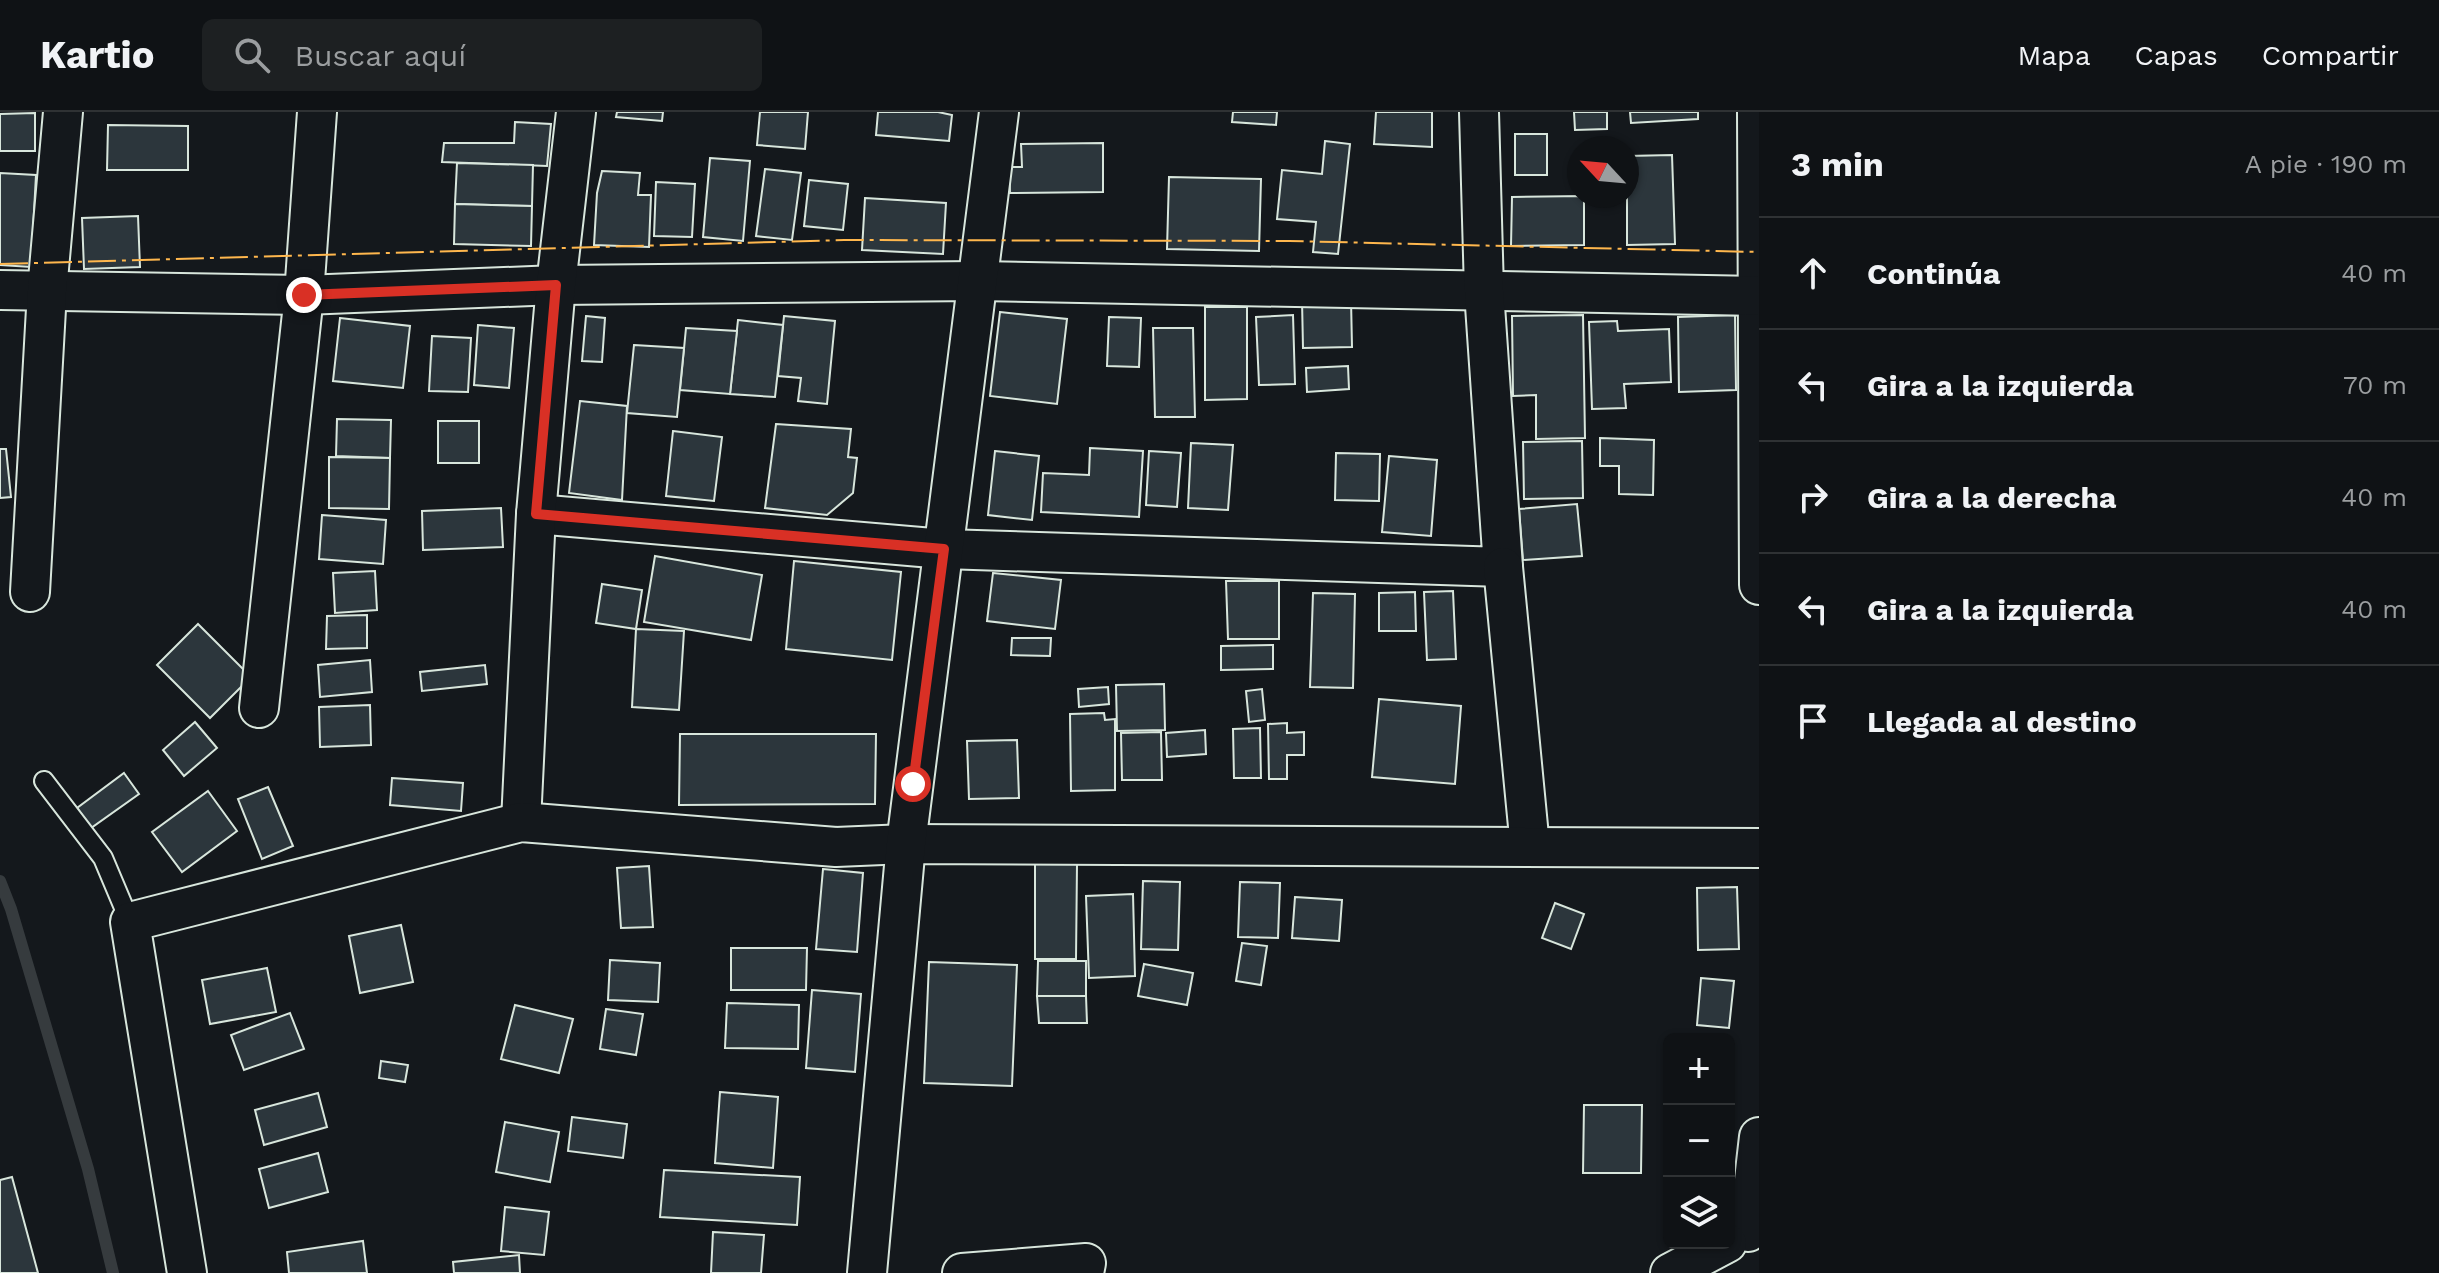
<!DOCTYPE html>
<html lang="es">
<meta charset="utf-8">
<style>
:root{--surface:#0f1215;--page:#1d2022;--text:#f1f3f6;--muted:#9b9ea0;--line:#2f3234}
body{margin:0;font-family:"Work Sans",sans-serif;background:var(--page);color:var(--text)}
.controls{position:absolute;right:24px;bottom:24px;display:grid;overflow:hidden;border-radius:12px;box-shadow:0 2px 6px #0004}
.controls button{width:72px;height:72px;display:grid;place-items:center;padding:0;border:0;border-bottom:2px solid var(--line);background:var(--surface);color:var(--text);font:40px sans-serif}
.compass{position:absolute;left:1567px;top:24px;width:72px;height:72px;border-radius:50%;background:var(--surface);box-shadow:0 2px 6px #0004;rotate:296deg}
.stop{position:absolute;width:24px;height:24px;margin:-18px;border:6px solid #d93025;border-radius:50%;background:#fff}
.stop.end{background:#d93025;border-color:#fff;box-shadow:0 2px 8px #0008}
.list{margin:0;padding:0;list-style:none}
h2{display:flex;justify-content:space-between;align-items:center;height:104px;margin:0;padding:0 32px;font-size:34px}
h2 small{font-size:26px;font-weight:400;color:var(--muted)}
.list li{display:grid;grid-template-columns:52px 1fr auto;gap:24px;align-items:center;box-sizing:border-box;height:112px;padding:0 32px;border-top:2px solid var(--line)}
.list b{display:block;font-size:30px;white-space:nowrap}
.list em{font-size:26px;font-style:normal;color:var(--muted)}
.icon{flex:none;width:44px;height:44px;fill:none;stroke:currentColor;stroke-width:2;stroke-linecap:round;stroke-linejoin:round}
.map{position:relative;flex:none;width:1759px;height:1161px;overflow:hidden}
header{display:flex;align-items:center;gap:48px;box-sizing:border-box;height:112px;padding:0 40px;background:var(--surface);border-bottom:2px solid var(--line)}
header strong{font-size:38px}
nav{display:flex;gap:44px;margin-inline-start:auto;font-size:28px}
.search{width:560px;height:72px;background:var(--page);display:flex;align-items:center;gap:20px;box-sizing:border-box;padding:0 28px;border-radius:12px;color:var(--muted);font-size:30px}
main{display:flex}
aside{flex:1;background:var(--surface)}
.map>svg:first-child{display:block}
.lines{fill:none;stroke-linecap:round;stroke-linejoin:round}
.stream{stroke:#363b3e;stroke-width:12}
.building{fill:#2c363c;stroke:#d8e6dc;stroke-width:2}
.service-casing{stroke:#d8e6dc;stroke-width:22}
.minor-casing{stroke:#d8e6dc;stroke-width:42}
.service{stroke:#14181c;stroke-width:18}
.minor{stroke:#14181c;stroke-width:38}
.power{stroke:#ffb74d;stroke-width:2;stroke-dasharray:28 6 4 6;stroke-linecap:butt}
.route{stroke:#d93025;stroke-width:10}
</style>
<header>
<strong>Kartio</strong>
<div class="search"><svg class="icon" aria-label="search" viewBox="0 0 24 24"><circle cx="10" cy="10" r="6"/><path d="M15 15l6 6"/></svg>Buscar aquí</div>
<nav><a>Mapa</a><a>Capas</a><a>Compartir</a></nav>
</header>
<main>
<div class="map">
<svg width="1759" height="1161" viewBox="0 0 1759 1161">
<rect width="100%" height="100%" fill="#14181c"/>
<g class="lines">
<!-- stream -->
<polyline class="stream" points="0,769 11,797 88,1057 113,1161"/>
</g>
<!-- building -->
<g class="building">
<polygon points="617,0 663,0 662,9 616,5"/>
<polygon points="760,0 808,0 805,37 757,33"/>
<polygon points="878,0 938,0 952,3 949,29 876,23"/>
<polygon points="1233,0 1277,0 1276,13 1232,10"/>
<polygon points="1376,0 1432,0 1432,35 1374,32"/>
<polygon points="1574,0 1607,0 1607,17 1575,18"/>
<polygon points="1630,0 1698,0 1698,7 1631,11"/>
<polygon points="35,1 35,39 0,39 0,2"/>
<polygon points="515,10 551,12 547,54 442,50 444,31 514,31"/>
<polygon points="108,13 188,14 188,58 107,58"/>
<rect x="1515" y="22" width="32" height="41"/>
<polygon points="1325,29 1350,32 1338,142 1313,140 1316,110 1277,107 1282,58 1322,62"/>
<polygon points="1103,31 1103,80 1010,81 1009,55 1022,55 1021,32"/>
<polygon points="1672,43 1675,132 1627,133 1627,44"/>
<polygon points="710,46 750,49 743,129 703,125"/>
<polygon points="457,51 533,53 532,94 455,92"/>
<polygon points="765,57 801,61 792,128 756,124"/>
<polygon points="602,59 640,61 638,83 651,83 649,135 594,133 597,81"/>
<polygon points="0,61 36,63 31,155 0,153"/>
<polygon points="1169,65 1261,67 1259,139 1167,137"/>
<polygon points="809,68 848,72 843,118 804,114"/>
<polygon points="656,70 695,72 692,125 654,124"/>
<polygon points="1584,84 1584,133 1511,134 1512,85"/>
<polygon points="865,86 946,91 943,142 862,138"/>
<polygon points="455,92 532,94 531,134 454,132"/>
<polygon points="138,104 140,155 84,157 82,106"/>
<polygon points="1351,187 1352,235 1303,236 1302,188"/>
<polygon points="1205,195 1247,195 1247,287 1205,288"/>
<polygon points="1000,200 1067,207 1057,292 990,284"/>
<polygon points="1293,203 1295,272 1259,273 1256,205"/>
<polygon points="1583,203 1585,326 1536,327 1536,283 1513,284 1512,204"/>
<polygon points="1735,203 1736,278 1679,280 1678,205"/>
<polygon points="586,204 605,206 602,250 582,249"/>
<polygon points="784,204 835,209 827,292 798,289 801,266 778,264"/>
<polygon points="1109,205 1141,206 1139,255 1107,254"/>
<polygon points="340,206 410,214 403,276 333,269"/>
<polygon points="738,208 783,213 775,285 730,282"/>
<polygon points="1617,209 1618,219 1669,217 1671,270 1624,272 1626,296 1592,297 1589,210"/>
<polygon points="478,213 514,216 509,276 474,273"/>
<polygon points="686,216 737,219 730,282 680,278"/>
<polygon points="1153,216 1193,216 1195,305 1155,305"/>
<polygon points="432,224 471,226 468,280 429,279"/>
<polygon points="634,233 684,236 677,305 627,301"/>
<polygon points="1348,254 1349,277 1307,280 1306,256"/>
<polygon points="580,289 627,294 622,388 569,381"/>
<polygon points="337,307 391,308 390,346 336,344"/>
<rect x="438" y="309" width="41" height="42"/>
<polygon points="776,312 851,317 848,345 857,346 853,381 827,403 765,396"/>
<polygon points="673,319 722,325 714,389 666,384"/>
<polygon points="1600,326 1654,328 1653,383 1619,382 1619,354 1600,354"/>
<polygon points="1582,329 1583,386 1524,387 1523,330"/>
<polygon points="1191,331 1233,333 1228,398 1188,396"/>
<polygon points="1090,336 1143,339 1139,405 1041,400 1043,361 1089,363"/>
<polygon points="0,337 6,337 11,385 0,386"/>
<polygon points="995,339 1039,344 1032,408 988,403"/>
<polygon points="1149,339 1181,341 1177,395 1146,393"/>
<polygon points="1336,341 1380,342 1379,389 1335,388"/>
<polygon points="1389,344 1437,348 1431,424 1382,420"/>
<polygon points="329,345 390,346 389,397 329,396"/>
<polygon points="1577,392 1582,444 1523,448 1519,397"/>
<polygon points="501,396 503,435 423,438 422,399"/>
<polygon points="322,403 386,408 383,452 319,447"/>
<polygon points="655,444 762,463 751,528 644,510"/>
<polygon points="794,449 901,460 892,548 786,537"/>
<polygon points="375,459 377,498 335,501 333,461"/>
<polygon points="993,461 1061,468 1055,517 987,509"/>
<polygon points="1226,469 1279,469 1279,527 1228,527"/>
<polygon points="602,472 642,478 636,517 596,511"/>
<polygon points="1453,479 1456,547 1427,548 1424,480"/>
<polygon points="1415,480 1416,519 1379,519 1379,481"/>
<polygon points="1313,481 1355,482 1353,576 1310,575"/>
<polygon points="367,503 367,536 326,537 327,504"/>
<polygon points="198,512 251,565 210,606 157,553"/>
<polygon points="636,517 684,519 679,598 632,595"/>
<polygon points="1012,526 1051,526 1050,544 1011,543"/>
<polygon points="1273,533 1273,557 1221,558 1221,534"/>
<polygon points="370,548 372,580 320,585 318,553"/>
<polygon points="485,553 487,572 422,579 420,560"/>
<polygon points="1164,572 1165,618 1117,619 1116,573"/>
<polygon points="1108,575 1109,592 1079,595 1078,577"/>
<polygon points="1262,577 1265,608 1249,610 1246,579"/>
<polygon points="1379,587 1461,594 1455,672 1372,665"/>
<polygon points="370,593 371,633 320,635 319,595"/>
<polygon points="1104,601 1105,608 1115,607 1115,678 1071,679 1070,602"/>
<polygon points="195,610 217,636 184,664 163,638"/>
<polygon points="1287,611 1287,621 1304,620 1304,643 1287,643 1287,667 1269,667 1268,612"/>
<polygon points="1260,616 1261,666 1234,666 1233,617"/>
<polygon points="1205,618 1206,642 1167,645 1166,621"/>
<polygon points="1161,620 1162,668 1122,668 1121,621"/>
<polygon points="680,622 876,622 875,692 679,693"/>
<polygon points="1017,628 1019,686 969,687 967,629"/>
<polygon points="124,661 139,682 91,716 77,696"/>
<polygon points="392,666 463,671 461,699 390,693"/>
<polygon points="268,675 293,734 262,747 238,687"/>
<polygon points="208,679 237,719 182,760 152,720"/>
<polygon points="1035,752 1077,752 1076,847 1035,847"/>
<polygon points="649,754 653,815 621,816 617,756"/>
<polygon points="823,757 863,761 857,840 816,837"/>
<polygon points="1143,769 1180,770 1178,838 1141,837"/>
<polygon points="1240,770 1280,771 1278,826 1238,825"/>
<polygon points="1737,775 1739,837 1698,838 1697,776"/>
<polygon points="1133,782 1135,864 1089,866 1086,784"/>
<polygon points="1295,785 1342,788 1339,829 1292,826"/>
<polygon points="1555,791 1584,802 1571,837 1542,826"/>
<polygon points="401,813 413,870 360,881 349,824"/>
<polygon points="1242,831 1267,834 1261,873 1236,869"/>
<polygon points="731,836 807,836 806,878 731,878"/>
<polygon points="610,848 660,851 658,890 608,888"/>
<polygon points="1038,849 1086,849 1086,884 1037,884"/>
<polygon points="929,850 1017,853 1012,974 924,971"/>
<polygon points="1144,852 1193,861 1187,893 1138,884"/>
<polygon points="267,856 276,900 210,912 202,868"/>
<polygon points="1701,866 1734,869 1729,916 1697,913"/>
<polygon points="812,878 861,882 855,960 806,956"/>
<polygon points="1037,884 1086,884 1087,911 1039,911"/>
<polygon points="727,891 799,893 798,937 725,936"/>
<polygon points="515,893 573,907 559,961 501,947"/>
<polygon points="606,897 643,902 636,943 600,937"/>
<polygon points="290,901 304,937 244,958 231,923"/>
<polygon points="381,949 408,953 405,970 379,966"/>
<polygon points="720,980 778,985 773,1056 715,1051"/>
<polygon points="318,981 327,1015 264,1033 255,998"/>
<polygon points="1584,993 1642,993 1641,1061 1583,1061"/>
<polygon points="572,1005 627,1012 623,1046 568,1039"/>
<polygon points="505,1010 559,1020 550,1070 496,1060"/>
<polygon points="318,1041 328,1080 269,1096 259,1057"/>
<polygon points="664,1058 800,1065 797,1113 660,1105"/>
<polygon points="12,1065 38,1161 0,1161 0,1068"/>
<polygon points="505,1095 549,1100 544,1143 501,1139"/>
<polygon points="713,1120 764,1123 761,1161 711,1161"/>
<polygon points="363,1129 367,1161 289,1161 287,1140"/>
<polygon points="519,1143 520,1161 454,1161 453,1150"/>
</g>
<g class="lines">
<!-- service casing -->
<g class="service-casing">
<polyline id="service" points="44,669 103,746 130,810"/>
</g>
<!-- minor casing -->
<g class="minor-casing">
<g id="minor">
<polyline points="1757,0 1759,473"/>
<polyline points="0,178 304,183 556,173 978,169 1759,184"/>
<polyline points="536,402 944,437 1503,455 1484,179 1479,0"/>
<polyline points="1503,455 1530,735"/>
<polyline points="30,480 47,179 63,0"/>
<polyline points="259,596 304,183 317,0"/>
<polyline points="521,710 536,402 556,173 576,0"/>
<polyline points="1748,1120 1759,1025"/>
<polyline points="187,1161 130,810 521,710 836,735 906,732 1759,736"/>
<polyline points="867,1161 906,732 999,0"/>
<polyline points="962,1161 1086,1151 1084,1161"/>
<polyline points="1670,1161 1727,1131"/>
</g>
</g>
<!-- service -->
<use href="#service" class="service"/>
<!-- minor -->
<use href="#minor" class="minor"/>
<!-- power -->
<polyline class="power" points="0,152 844,128 1289,129 1759,140"/>
</g>
<g class="lines">
<!-- route -->
<polyline class="route" points="304,183 556,173 536,402 944,437 913,672"/>
</g>
</svg>
<div class="controls">
<button>+</button>
<button>−</button>
<button><svg class="icon" aria-label="layers" viewBox="0 0 24 24"><path d="M12 4l9 5-9 5-9-5zM3 14l9 5 9-5"/></svg></button>
</div>
<svg class="compass" viewBox="-18 -18 36 36"><path d="M0-13l5 13h-10z" fill="#e53935"/><path d="M0 13l5-13h-10z" fill="#9b9ea0"/></svg>
<div class="stop" style="left:913px;top:672px"></div>
<div class="stop end" style="left:304px;top:183px"></div>
</div>
<aside>
<h2>3 min<small>A pie · 190 m</small></h2>
<ul class="list">
<li><svg class="icon" aria-label="ahead" viewBox="0 0 24 24"><path d="M12 20V5M6 11l6-6 6 6"/></svg><div><b>Continúa</b></div><em>40 m</em></li>
<li><svg class="icon" aria-label="left" viewBox="0 0 24 24"><path d="M17 20v-9H6M10 6l-5 5 5 5"/></svg><div><b>Gira a la izquierda</b></div><em>70 m</em></li>
<li><svg class="icon" aria-label="right" viewBox="0 0 24 24"><path d="M7 20v-9h11M14 6l5 5-5 5"/></svg><div><b>Gira a la derecha</b></div><em>40 m</em></li>
<li><svg class="icon" aria-label="left" viewBox="0 0 24 24"><path d="M17 20v-9H6M10 6l-5 5 5 5"/></svg><div><b>Gira a la izquierda</b></div><em>40 m</em></li>
<li><svg class="icon" aria-label="arrive" viewBox="0 0 24 24"><path d="M6 21V4h12l-3 4 3 4H6"/></svg><div><b>Llegada al destino</b></div></li>
</ul>
</aside>
</main>
